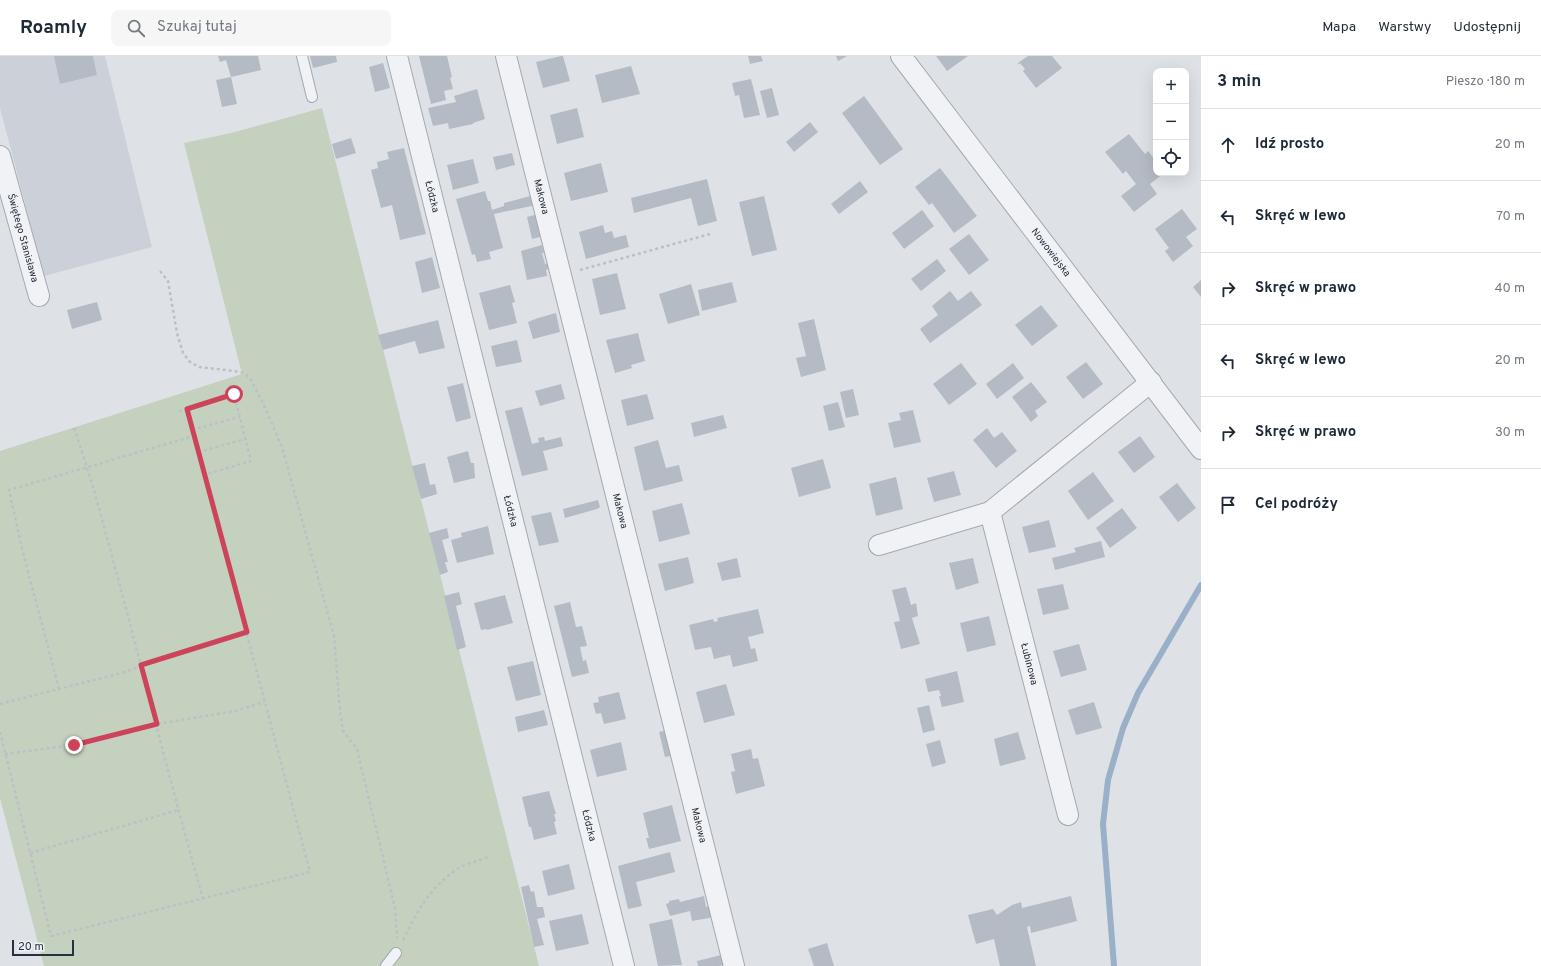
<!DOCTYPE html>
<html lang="pl">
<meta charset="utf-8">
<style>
:root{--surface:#fff;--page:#f6f6f7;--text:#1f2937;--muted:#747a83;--line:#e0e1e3}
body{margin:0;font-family:Overpass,sans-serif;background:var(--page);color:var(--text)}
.controls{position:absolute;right:12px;top:12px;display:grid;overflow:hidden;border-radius:8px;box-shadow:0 4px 16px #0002}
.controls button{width:36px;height:36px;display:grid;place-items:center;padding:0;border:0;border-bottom:1px solid var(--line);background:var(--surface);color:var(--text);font:20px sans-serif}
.scale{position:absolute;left:12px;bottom:10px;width:62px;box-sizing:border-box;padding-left:4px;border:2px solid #27303e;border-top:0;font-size:11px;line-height:14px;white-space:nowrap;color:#27303e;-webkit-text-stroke:3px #edf1f5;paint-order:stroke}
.stop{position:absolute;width:12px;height:12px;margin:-9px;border:3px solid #cd4359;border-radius:50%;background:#fff}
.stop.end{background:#cd4359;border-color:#fff;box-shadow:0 1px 4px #0008}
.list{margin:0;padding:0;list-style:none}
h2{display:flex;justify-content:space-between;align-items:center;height:52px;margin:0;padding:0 16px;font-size:17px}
h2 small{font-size:13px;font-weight:400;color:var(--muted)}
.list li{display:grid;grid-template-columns:26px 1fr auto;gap:12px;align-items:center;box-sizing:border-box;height:72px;padding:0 16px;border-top:1px solid var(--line)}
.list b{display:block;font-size:15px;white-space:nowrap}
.list em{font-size:13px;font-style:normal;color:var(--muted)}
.icon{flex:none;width:22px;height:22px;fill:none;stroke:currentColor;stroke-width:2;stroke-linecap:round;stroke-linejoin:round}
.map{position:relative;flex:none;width:1201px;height:910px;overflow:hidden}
header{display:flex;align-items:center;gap:24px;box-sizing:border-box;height:56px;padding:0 20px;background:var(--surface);border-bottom:1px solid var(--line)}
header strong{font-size:19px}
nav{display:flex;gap:22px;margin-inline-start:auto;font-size:14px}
.search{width:280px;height:36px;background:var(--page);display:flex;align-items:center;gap:10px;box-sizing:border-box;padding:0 14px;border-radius:8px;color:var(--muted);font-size:15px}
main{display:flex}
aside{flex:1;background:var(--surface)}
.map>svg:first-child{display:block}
.built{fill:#ccd1d9}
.green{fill:#c4d1bf}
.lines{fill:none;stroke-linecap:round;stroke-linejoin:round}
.stream{stroke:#99b0c8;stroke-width:6}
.building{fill:#b5bbc4}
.service-casing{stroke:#a3a9b1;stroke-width:12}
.minor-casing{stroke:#a3a9b1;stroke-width:22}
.path{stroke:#bcc0c6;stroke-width:2.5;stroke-dasharray:3 3;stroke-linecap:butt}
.service{stroke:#f1f2f6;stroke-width:10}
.minor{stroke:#f1f2f6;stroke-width:20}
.route{stroke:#cd4359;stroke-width:5}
.labels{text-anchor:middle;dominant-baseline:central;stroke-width:4;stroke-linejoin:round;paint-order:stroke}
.street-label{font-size:10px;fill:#27303e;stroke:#edf1f5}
</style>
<header>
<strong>Roamly</strong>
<div class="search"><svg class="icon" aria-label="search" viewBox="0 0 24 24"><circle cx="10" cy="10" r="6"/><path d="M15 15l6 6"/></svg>Szukaj tutaj</div>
<nav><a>Mapa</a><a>Warstwy</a><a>Udostępnij</a></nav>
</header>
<main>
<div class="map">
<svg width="1201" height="910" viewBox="0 0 1201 910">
<rect width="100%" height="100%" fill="#dee2e7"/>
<!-- built -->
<polygon class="built" points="0,0 105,0 152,191 44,220 0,52"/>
<!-- green -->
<polygon class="green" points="322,52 539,910 44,910 0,742 0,395 242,318 184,87 231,77"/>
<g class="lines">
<!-- stream -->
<polyline class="stream" points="1114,910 1103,768 1108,724 1123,672 1138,637 1201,529"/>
</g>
<!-- building -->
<g class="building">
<polygon points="54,0 93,0 97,19 60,28"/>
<polygon points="218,0 258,0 261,14 231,21 226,4 220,6"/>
<polygon points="310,0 336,0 337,6 313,12"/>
<polygon points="419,0 447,0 452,21 450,22 453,33 444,35 446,44 431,48"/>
<polygon points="561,0 563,0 570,25 543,32 536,6"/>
<polygon points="748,0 761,0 763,5 750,8"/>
<polygon points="836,0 847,0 838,5"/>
<polygon points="936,0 968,0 947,15"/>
<polygon points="1028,0 1052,0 1062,12 1036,32 1023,15 1025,13 1020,7 1019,9 1018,7"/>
<polygon points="383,7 390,32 375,36 369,11"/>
<polygon points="631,10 640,38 602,47 595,19"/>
<polygon points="231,21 237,48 222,51 216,24"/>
<polygon points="751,23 760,59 744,62 739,39 735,40 732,27"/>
<polygon points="772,32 779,59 767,62 760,35"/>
<polygon points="477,33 485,63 473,67 473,68 449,73 448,67 433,70 428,52 456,46 454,40"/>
<polygon points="864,40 903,93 880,109 842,57"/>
<polygon points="577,52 584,81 557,88 550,59"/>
<polygon points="810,66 818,76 794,96 786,86"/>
<polygon points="1129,78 1145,98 1148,95 1156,105 1156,117 1164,117 1150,128 1157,138 1134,156 1121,140 1136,128 1126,115 1123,118 1105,96"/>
<polygon points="351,82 356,97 336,103 332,88"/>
<polygon points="404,92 426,178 400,184 392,149 381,152 371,114 378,112 377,106 389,103 387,96"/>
<polygon points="512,97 515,109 496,114 493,101"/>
<polygon points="473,103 479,127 453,134 447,109"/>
<polygon points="601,107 608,136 571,145 564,117"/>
<polygon points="940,112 977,160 954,177 932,147 929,149 915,131"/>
<polygon points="707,123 717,165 698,170 691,142 634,157 631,142"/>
<polygon points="860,125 868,136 839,158 831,148"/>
<polygon points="485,135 488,145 490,145 492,154 504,150 504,147 534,139 536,149 494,158 503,192 489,196 491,203 477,206 475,198 472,199 456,143"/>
<polygon points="764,140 777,194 752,200 739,146"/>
<polygon points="1182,153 1197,173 1186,181 1193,190 1173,206 1165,195 1169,192 1155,173"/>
<polygon points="922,154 934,170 904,193 892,177"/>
<polygon points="538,158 544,180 532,183 527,161"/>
<polygon points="603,169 605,177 612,175 614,182 626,179 629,191 586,203 579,176"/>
<polygon points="969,178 989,204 969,219 949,193"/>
<polygon points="542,189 544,197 542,197 545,208 551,206 553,211 546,214 547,220 527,224 521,195"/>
<polygon points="432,201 440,232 422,237 415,206"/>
<polygon points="937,203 946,215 921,235 911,223"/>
<polygon points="617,217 626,253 600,259 592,223"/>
<polygon points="1201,224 1201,241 1193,231"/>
<polygon points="732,226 737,246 702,255 698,234"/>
<polygon points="691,228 700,259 668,268 659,238"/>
<polygon points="510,229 515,246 512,247 517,267 489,274 479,237"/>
<polygon points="950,235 958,245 971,235 982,249 930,287 920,273 938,259 932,250"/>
<polygon points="97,246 102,264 72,273 67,254"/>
<polygon points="1041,249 1058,270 1032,290 1015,269"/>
<polygon points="556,257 560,276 533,283 528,266 538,262"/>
<polygon points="814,263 826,314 801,321 796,302 806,300 798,267"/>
<polygon points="438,264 445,292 419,298 415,285 383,294 378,279"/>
<polygon points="638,277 645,305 631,309 632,312 615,317 606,284"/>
<polygon points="517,284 522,306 496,311 491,290"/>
<polygon points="1086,306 1103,328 1083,343 1066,321"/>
<polygon points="961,307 977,328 949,349 933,328"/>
<polygon points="1013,307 1024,322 997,343 986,328"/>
<polygon points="1031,326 1047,346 1035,355 1038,360 1031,366 1012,341"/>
<polygon points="463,327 471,362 456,366 447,331"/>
<polygon points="561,328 565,343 540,350 535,335"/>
<polygon points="853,333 859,359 846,362 840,336"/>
<polygon points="647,338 654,363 627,370 621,344"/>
<polygon points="838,346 845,371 829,375 823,350"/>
<polygon points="522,351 532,388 539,386 538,382 544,381 545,385 561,381 563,390 543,395 548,414 522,420 505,355"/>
<polygon points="913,354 921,386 894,392 888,367 901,364 899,357"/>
<polygon points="723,359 727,372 694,381 691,367"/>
<polygon points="987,372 994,382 1002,376 1017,395 996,412 973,384"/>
<polygon points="1140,380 1155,401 1134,417 1118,396"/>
<polygon points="658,384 666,412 679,409 683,425 644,435 634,391"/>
<polygon points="468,395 471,407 474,407 475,422 454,427 447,401"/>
<polygon points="823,403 831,432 799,441 791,412"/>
<polygon points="425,407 430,429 435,428 437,438 421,443 412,410"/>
<polygon points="954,415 961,439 934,446 927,422"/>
<polygon points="1093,416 1114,445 1088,464 1068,435"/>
<polygon points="896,421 903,453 876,460 869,428"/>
<polygon points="1177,427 1196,452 1178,466 1159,441"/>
<polygon points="598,444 600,451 597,453 565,462 563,453"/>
<polygon points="682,447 690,478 659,486 652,455"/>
<polygon points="1122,452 1137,472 1110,492 1096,472"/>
<polygon points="551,456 559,486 539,490 531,460"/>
<polygon points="1049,464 1056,491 1029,497 1022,471"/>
<polygon points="488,470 494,498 457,507 451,484 462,481 461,477"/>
<polygon points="447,472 449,482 442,484 448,506 445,506 448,516 440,519 429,477"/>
<polygon points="1101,485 1105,501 1055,514 1052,502 1076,496 1074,492"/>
<polygon points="688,501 694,527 665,535 658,508"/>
<polygon points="737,502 741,521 722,525 717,507"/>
<polygon points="973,502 979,527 956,534 949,507"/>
<polygon points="1063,528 1069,553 1043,559 1037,533"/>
<polygon points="906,531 911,549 916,547 918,560 912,562 920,588 901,593 894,566 900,565 892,534"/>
<polygon points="459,536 462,548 456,550 466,591 457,594 444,540"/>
<polygon points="505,539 513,567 487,574 486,573 481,574 474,547"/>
<polygon points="570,546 576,571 582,570 587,590 580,591 583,605 586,604 589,617 572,621 554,550"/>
<polygon points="758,553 764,577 748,581 751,593 755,592 758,605 733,611 730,599 714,603 711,591 695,594 689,569 713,563 714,566 718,565 717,562"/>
<polygon points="989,560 996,589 967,596 960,567"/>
<polygon points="1079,588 1087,614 1061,621 1053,595"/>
<polygon points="533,605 541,639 516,645 507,611"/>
<polygon points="957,615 964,646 942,651 939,640 941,640 939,634 928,636 925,623"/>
<polygon points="726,628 735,659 704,667 696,636"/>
<polygon points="619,636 626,663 604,668 601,657 596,658 593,647 599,646 598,641"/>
<polygon points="1094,646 1102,672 1076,679 1068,654"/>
<polygon points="929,649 935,674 923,677 917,652"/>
<polygon points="544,654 548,669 518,676 515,661"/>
<polygon points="668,674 675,699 665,701 659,676"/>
<polygon points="1018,676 1026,703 1000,710 994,683"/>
<polygon points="940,684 946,707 932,711 926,688"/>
<polygon points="621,686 627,714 597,721 590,694"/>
<polygon points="751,693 753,703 758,702 765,730 736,738 731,716 735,715 731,698"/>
<polygon points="549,735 556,758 554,758 556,765 554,766 557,778 534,784 531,771 529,771 522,741"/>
<polygon points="672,749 681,785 649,793 646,782 649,782 643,757"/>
<polygon points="670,796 675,816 636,826 642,850 628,853 618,810"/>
<polygon points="569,808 575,833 548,840 542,815"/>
<polygon points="529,829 531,836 534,835 537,851 543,851 545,861 537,863 544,889 534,891 521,831"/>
<polygon points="704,840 706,851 712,849 715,861 692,865 690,855 670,860 666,848 669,847 669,845 679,843 680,846"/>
<polygon points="1071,840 1077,865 1031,877 1030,870 1027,871 1036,910 1000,910 994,883 976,888 968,859 993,853 997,859 1012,849 1021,846 1022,852"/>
<polygon points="582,858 589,888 556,895 549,865"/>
<polygon points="672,863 682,909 658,910 649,868"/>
<polygon points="827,887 834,910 814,910 808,893"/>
<polygon points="725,898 728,908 719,910 698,910 697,905"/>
</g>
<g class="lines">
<!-- service casing -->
<g class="service-casing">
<g id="service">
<polyline points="302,0 312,41"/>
<polyline points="386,910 396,897"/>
</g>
</g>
<!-- minor casing -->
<g class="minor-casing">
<g id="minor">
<path id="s1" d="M397,0L624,910"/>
<path id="s2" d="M506,0L734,910"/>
<path id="s3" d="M901,0L1201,393"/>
<path id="s4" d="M0,100L39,240"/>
<path id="s5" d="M990,456L1068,759"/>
<polyline points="879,489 990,456 1151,326"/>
</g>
</g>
<!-- path -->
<g class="path">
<polyline points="580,214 710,178"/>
<polyline points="160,215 168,225 177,277 183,297 190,306 199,311 234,315 244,317 250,322 263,347 282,391 334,580 340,655 343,675 357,693 395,852 397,882"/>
<polyline points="179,355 234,338 251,405 204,419"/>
<path d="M74,372C95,432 110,494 127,556C152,652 176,748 203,843"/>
<polyline points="192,374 240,361"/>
<polyline points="198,396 245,383"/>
<polyline points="59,633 22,493 9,434 194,380"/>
<polyline points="0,648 125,616 165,600 247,577"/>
<polyline points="0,676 51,880 310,816 187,353"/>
<polyline points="5,698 73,689 157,668 235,655 264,646"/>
<polyline points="30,797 178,754"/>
<path d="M403,884C417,855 431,830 459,812C468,807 479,805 488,801"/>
</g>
<!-- service -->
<use href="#service" class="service"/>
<!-- minor -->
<use href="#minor" class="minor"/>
</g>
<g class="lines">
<!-- route -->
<polyline class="route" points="74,689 157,668 141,609 247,576 187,353 234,338"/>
</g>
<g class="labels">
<!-- street labels -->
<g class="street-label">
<text stroke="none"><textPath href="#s1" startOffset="145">Łódzka</textPath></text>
<text stroke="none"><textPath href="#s2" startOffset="145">Makowa</textPath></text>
<text stroke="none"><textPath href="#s4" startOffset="85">Świętego Stanisława</textPath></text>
<text stroke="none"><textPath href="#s3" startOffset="247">Nowowiejska</textPath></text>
<text stroke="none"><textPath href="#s1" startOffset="469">Łódzka</textPath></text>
<text stroke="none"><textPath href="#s2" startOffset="469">Makowa</textPath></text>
<text stroke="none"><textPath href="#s5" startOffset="157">Łubinowa</textPath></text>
<text stroke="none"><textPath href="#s1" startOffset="793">Łódzka</textPath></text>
<text stroke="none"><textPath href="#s2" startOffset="793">Makowa</textPath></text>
</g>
</g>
</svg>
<div class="controls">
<button>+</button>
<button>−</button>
<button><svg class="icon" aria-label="locate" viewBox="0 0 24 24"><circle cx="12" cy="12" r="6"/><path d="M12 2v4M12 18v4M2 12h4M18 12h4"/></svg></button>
</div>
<div class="scale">20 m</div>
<div class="stop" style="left:234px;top:338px"></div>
<div class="stop end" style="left:74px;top:689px"></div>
</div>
<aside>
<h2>3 min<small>Pieszo · 180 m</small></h2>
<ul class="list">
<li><svg class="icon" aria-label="ahead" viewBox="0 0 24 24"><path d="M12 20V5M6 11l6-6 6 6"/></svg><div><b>Idź prosto</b></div><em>20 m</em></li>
<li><svg class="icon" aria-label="left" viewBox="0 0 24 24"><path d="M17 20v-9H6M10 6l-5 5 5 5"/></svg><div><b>Skręć w lewo</b></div><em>70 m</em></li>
<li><svg class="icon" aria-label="right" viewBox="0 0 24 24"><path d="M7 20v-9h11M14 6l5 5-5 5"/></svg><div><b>Skręć w prawo</b></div><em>40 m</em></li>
<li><svg class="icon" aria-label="left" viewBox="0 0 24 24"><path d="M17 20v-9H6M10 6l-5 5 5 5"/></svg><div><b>Skręć w lewo</b></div><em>20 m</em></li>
<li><svg class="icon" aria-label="right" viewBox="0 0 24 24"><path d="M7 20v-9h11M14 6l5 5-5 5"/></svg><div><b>Skręć w prawo</b></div><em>30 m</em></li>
<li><svg class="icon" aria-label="arrive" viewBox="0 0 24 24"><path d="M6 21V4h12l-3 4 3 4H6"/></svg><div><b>Cel podróży</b></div></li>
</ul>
</aside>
</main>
